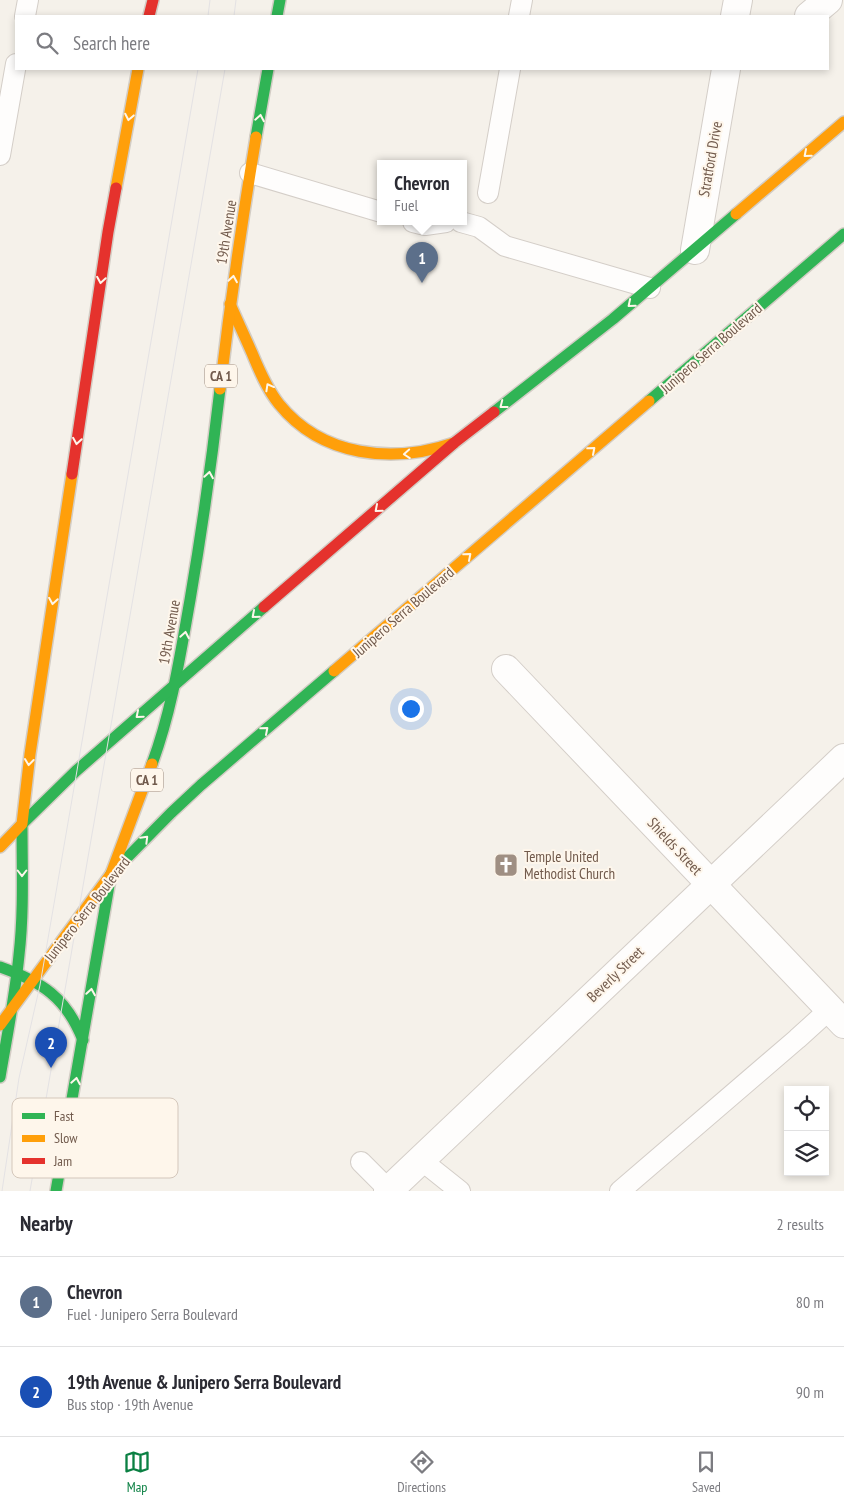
<!DOCTYPE html>
<meta charset="utf-8">
<style>
:root{--surface:#fff;--page:#f2f2f3;--text:#2b2b33;--muted:#7c7c81;--line:#e1e1e2;--accent:#0b8043}
body{margin:0;font-family:"PT Sans Narrow",sans-serif;background:var(--page);color:var(--text)}
.controls{position:absolute;right:15px;bottom:15px;display:grid;overflow:hidden;border-radius:0px;box-shadow:0 2px 8px #0003}
.controls button{width:45px;height:45px;display:grid;place-items:center;padding:0;border:0;border-bottom:1px solid var(--line);background:var(--surface);color:var(--text);font:25px sans-serif}
.you{position:absolute;left:410px;top:708px;width:18px;height:18px;margin:-12px;border:4px solid #fff;border-radius:50%;background:#1a73e8;box-shadow:0 0 0 8px #1a73e833}
.badge{display:grid;place-items:center;width:32px;height:32px;border-radius:50%;background:var(--accent);color:#fff;font-size:16px;font-weight:700}
.pin{position:absolute;translate:-50% -41px;filter:drop-shadow(0 1px 2px #0008)}
.pin::after{content:'';position:absolute;top:26px;width:18px;height:15px;background:inherit;clip-path:polygon(0 0,100% 0,50% 100%)}
.popup{position:absolute;left:377px;top:160px;width:90px;height:65px;box-sizing:border-box;display:grid;place-content:center;border-radius:0px;background:var(--surface);filter:drop-shadow(0 1px 4px #0005);font-size:16px;white-space:nowrap;color:var(--muted)}
.popup b{font-size:19px;color:var(--text)}
.popup::after{content:'';position:absolute;left:50%;top:100%;margin-left:-10px;border:10px solid transparent;border-top-color:var(--surface)}
.list{margin:0;padding:0;list-style:none}
h2{display:flex;justify-content:space-between;align-items:center;height:65px;margin:0;padding:0 20px;font-size:21px}
h2 small{font-size:16px;font-weight:400;color:var(--muted)}
.list li{display:grid;grid-template-columns:32px 1fr auto;gap:15px;align-items:center;box-sizing:border-box;height:90px;padding:0 20px;border-top:1px solid var(--line)}
.list b{display:block;font-size:19px;white-space:nowrap}
.list p{margin:0;font-size:16px;white-space:nowrap;color:var(--muted)}
.list em{font-size:16px;font-style:normal;color:var(--muted)}
.icon{flex:none;width:28px;height:28px;fill:none;stroke:currentColor;stroke-width:2;stroke-linecap:round;stroke-linejoin:round}
.map{position:relative;flex:none;width:844px;height:1191px;overflow:hidden}
.search{position:absolute;background:var(--surface);box-shadow:0 2px 8px #0003;left:15px;right:15px;top:15px;height:55px;display:flex;align-items:center;gap:12px;box-sizing:border-box;padding:0 18px;border-radius:0px;color:var(--muted);font-size:19px}
.sheet{height:245px;background:var(--surface)}
nav{display:flex;justify-content:space-around;align-items:center;box-sizing:border-box;height:70px;border-top:1px solid var(--line);background:var(--surface);font-size:14px;color:var(--muted)}
nav a{display:grid;justify-items:center;gap:2px}
nav .on{color:var(--accent)}
.map>svg:first-child{display:block}
.lines{fill:none;stroke-linecap:round;stroke-linejoin:round}
.lane-casing{stroke:#d4cec8;stroke-width:22}
.street-casing{stroke:#d4cec8;stroke-width:30}
.fast-casing{stroke:#d3cdc5;stroke-width:14}
.slow-casing{stroke:#d3cdc5;stroke-width:14}
.jam-casing{stroke:#d3cdc5;stroke-width:14}
.lane{stroke:#fefdfc;stroke-width:20}
.street{stroke:#fefdfc;stroke-width:28}
.fast{stroke:#30b455;stroke-width:11}
.slow{stroke:#ff9f0a;stroke-width:11}
.jam{stroke:#e5322d;stroke-width:11}
.tram{stroke:#e4e2e4;stroke-width:1}
.oneway{stroke:#fef6eb}
.labels{text-anchor:middle;dominant-baseline:central;stroke-width:4;stroke-linejoin:round;paint-order:stroke}
.shield{fill:#fef6eb;stroke:#9b897c;stroke-width:1}
.shield-label{font-size:14px;font-weight:bold;fill:#715a4c}
.street-label{font-size:15px;fill:#715a4c;stroke:#fef6eb}
.poi-label{font-size:15px;fill:#715a4c;stroke:#fef6eb;text-anchor:start}
.key{fill:#fef6eb;stroke:#d4c7bb;stroke-width:1}
.key-label{font-size:14px;fill:#715a4c}
</style>
<div class="map">
<svg width="844" height="1191" viewBox="0 0 844 1191">
<rect width="100%" height="100%" fill="#f5f1ea"/>
<g class="lines">
<!-- lane casing -->
<g class="lane-casing">
<g id="lane">
<polyline points="25,16 28,0"/>
<polyline points="519,16 522,0"/>
<polyline points="0,155 16,64"/>
<polyline points="250,173 381,212"/>
<polyline points="488,193 510,69"/>
<polyline points="413,222 425,225 446,222"/>
<polyline points="461,222 479,227 505,246 650,288"/>
<polyline points="421,1160 460,1191"/>
<polyline points="361,1162 389,1190"/>
<polyline points="620,1191 797,1039 830,1009"/>
</g>
</g>
<!-- street casing -->
<g class="street-casing">
<g id="street">
<polyline points="735,16 738,0"/>
<polyline points="809,16 828,0"/>
<polyline points="695,250 726,69"/>
<polyline points="506,669 844,1024"/>
<polyline points="388,1191 844,758"/>
</g>
</g>
<!-- fast casing -->
<g class="fast-casing">
<g id="fast">
<polyline points="277,16 280,0"/>
<polyline points="256,137 268,69"/>
<polyline points="649,401 844,234"/>
<polyline points="494,412 613,319 736,214"/>
<path d="M152,764C172,710 180,656 190,600C202,530 212,459 220,389"/>
<polyline points="22,824 76,771 264,607"/>
<polyline points="111,874 171,813 201,785 334,671"/>
<path d="M0,967C42,982 66,997 83,1040"/>
<path d="M0,1077C7,1036 15,996 19,955C24,912 22,868 22,824"/>
<polyline points="56,1191 111,874"/>
</g>
</g>
<!-- slow casing -->
<g class="slow-casing">
<g id="slow">
<polyline points="116,188 138,69"/>
<polyline points="736,214 844,122"/>
<path d="M230,304C237,320 245,337 252,353C259,370 267,389 279,404C322,457 393,464 454,443"/>
<path d="M220,389C230,304 242,221 256,137"/>
<polyline points="334,671 649,401"/>
<polyline points="0,847 22,824 30,754 72,474"/>
<polyline points="0,1025 111,874 152,764"/>
</g>
</g>
<!-- jam casing -->
<g class="jam-casing">
<g id="jam">
<polyline points="149,16 153,0"/>
<polyline points="72,474 108,232 116,188"/>
<polyline points="264,607 454,443 494,412"/>
</g>
</g>
<!-- lane -->
<use href="#lane" class="lane"/>
<!-- street -->
<use href="#street" class="street"/>
<!-- fast -->
<use href="#fast" class="fast"/>
<!-- slow -->
<use href="#slow" class="slow"/>
<!-- jam -->
<use href="#jam" class="jam"/>
<!-- tram -->
<g class="tram">
<polyline points="208,16 210,0"/>
<polyline points="234,16 236,0"/>
<polyline points="2,1191 19,1078 40,985 198,69"/>
<polyline points="30,1191 225,69"/>
</g>
</g>
<!-- one-way arrows -->
<defs><path id="oneway-chevron" d="M-2-3.5L2.5 0L-2 3.5" fill="none" stroke-width="1.6" stroke-linecap="round" stroke-linejoin="round" transform="scale(1.25)"/></defs>
<g class="oneway">
<use href="#oneway-chevron" transform="translate(129 117) rotate(101)"/>
<use href="#oneway-chevron" transform="translate(260 118) rotate(-80)"/>
<use href="#oneway-chevron" transform="translate(807 154) rotate(139)"/>
<use href="#oneway-chevron" transform="translate(233 279) rotate(-81)"/>
<use href="#oneway-chevron" transform="translate(101 280) rotate(99)"/>
<use href="#oneway-chevron" transform="translate(631 304) rotate(140)"/>
<use href="#oneway-chevron" transform="translate(269 387) rotate(-119)"/>
<use href="#oneway-chevron" transform="translate(503 405) rotate(142)"/>
<use href="#oneway-chevron" transform="translate(77 441) rotate(99)"/>
<use href="#oneway-chevron" transform="translate(592 450) rotate(-41)"/>
<use href="#oneway-chevron" transform="translate(407 454) rotate(176)"/>
<use href="#oneway-chevron" transform="translate(209 475) rotate(-81)"/>
<use href="#oneway-chevron" transform="translate(378 509) rotate(139)"/>
<use href="#oneway-chevron" transform="translate(468 556) rotate(-41)"/>
<use href="#oneway-chevron" transform="translate(53 601) rotate(99)"/>
<use href="#oneway-chevron" transform="translate(255 615) rotate(139)"/>
<use href="#oneway-chevron" transform="translate(185 635) rotate(-80)"/>
<use href="#oneway-chevron" transform="translate(139 715) rotate(139)"/>
<use href="#oneway-chevron" transform="translate(265 730) rotate(-41)"/>
<use href="#oneway-chevron" transform="translate(29 762) rotate(97)"/>
<use href="#oneway-chevron" transform="translate(145 839) rotate(-45)"/>
<use href="#oneway-chevron" transform="translate(22 873) rotate(90)"/>
<use href="#oneway-chevron" transform="translate(91 992) rotate(-81)"/>
<use href="#oneway-chevron" transform="translate(76 1081) rotate(-80)"/>
</g>
<!-- icons -->
<defs>
<g id="church-square" transform="scale(1.25)"><rect x="-9" y="-9" width="18" height="18" rx="4" fill="#9f8f83" stroke="#fef6eb"/><path d="M-1.2-6h2.4v3.5h3.3v2.4h-3.3V6h-2.4V-.1h-3.3v-2.4h3.3Z" fill="#fff"/></g>
</defs>
<g fill-rule="evenodd">
<use href="#church-square" x="506" y="865"/>
</g>
<g class="labels">
<!-- shield labels -->
<g class="shield">
<rect x="205" y="364.5" width="32" height="23" rx="4"/>
<rect x="131" y="768.5" width="32" height="23" rx="4"/>
</g>
<g class="shield-label">
<text x="221" y="376">CA 1</text>
<text x="147" y="780">CA 1</text>
</g>
<!-- street labels -->
<g class="street-label">
<text transform="translate(710 159) rotate(-80)">Stratford Drive</text>
<text transform="translate(226 232) rotate(-81)">19th Avenue</text>
<text transform="translate(711 348) rotate(-41)">Junipero Serra Boulevard</text>
<text transform="translate(403 612) rotate(-41)">Junipero Serra Boulevard</text>
<text transform="translate(169 632) rotate(-80)">19th Avenue</text>
<text transform="translate(675 846) rotate(47)">Shields Street</text>
<text transform="translate(87 909) rotate(-52)">Junipero Serra Boulevard</text>
<text transform="translate(615 974) rotate(-44)">Beverly Street</text>
</g>
<!-- poi labels -->
<g class="poi-label">
<text x="524" y="856">Temple United<tspan x="524" dy="17">Methodist Church</tspan></text>
</g>
</g>
<!-- legend -->
<rect x="12" y="1098" width="166" height="80" rx="8" class="key"/>
<rect x="22" y="1113" width="23" height="6" fill="#30b455"/>
<rect x="22" y="1135" width="23" height="7" fill="#ff9f0a"/>
<rect x="22" y="1158" width="23" height="6" fill="#e5322d"/>
<g class="key-label">
<text x="54" y="1121">Fast</text>
<text x="54" y="1143">Slow</text>
<text x="54" y="1166">Jam</text>
</g>
</svg>
<div class="controls">
<button><svg class="icon" aria-label="locate" viewBox="0 0 24 24"><circle cx="12" cy="12" r="6"/><path d="M12 2v4M12 18v4M2 12h4M18 12h4"/></svg></button>
<button><svg class="icon" aria-label="layers" viewBox="0 0 24 24"><path d="M12 4l9 5-9 5-9-5zM3 14l9 5 9-5"/></svg></button>
</div>
<div class="you"></div>
<div class="pin badge" style="left:422px;top:283px;background:#5c6f8a">1</div>
<div class="popup"><b>Chevron</b>Fuel</div>
<div class="pin badge" style="left:51px;top:1068px;background:#1a4fb4">2</div>
<div class="search"><svg class="icon" aria-label="search" viewBox="0 0 24 24"><circle cx="10" cy="10" r="6"/><path d="M15 15l6 6"/></svg>Search here</div>
</div>
<section class="sheet">
<h2>Nearby<small>2 results</small></h2>
<ul class="list">
<li><span class="badge" style="background:#5c6f8a">1</span><div><b>Chevron</b><p>Fuel · Junipero Serra Boulevard</p></div><em>80 m</em></li>
<li><span class="badge" style="background:#1a4fb4">2</span><div><b>19th Avenue &amp; Junipero Serra Boulevard</b><p>Bus stop · 19th Avenue</p></div><em>90 m</em></li>
</ul>
</section>
<nav>
<a class="on"><svg class="icon" aria-label="map" viewBox="0 0 24 24"><path d="M3 6l6-2 6 2 6-2v14l-6 2-6-2-6 2zM9 4v14M15 6v14"/></svg>Map</a>
<a><svg class="icon" aria-label="directions" viewBox="0 0 24 24"><path d="M12 3l9 9-9 9-9-9zM9 14v-3h6M13 9l2 2-2 2"/></svg>Directions</a>
<a><svg class="icon" aria-label="saved" viewBox="0 0 24 24"><path d="M7 4h10v16l-5-4-5 4z"/></svg>Saved</a>
</nav>
